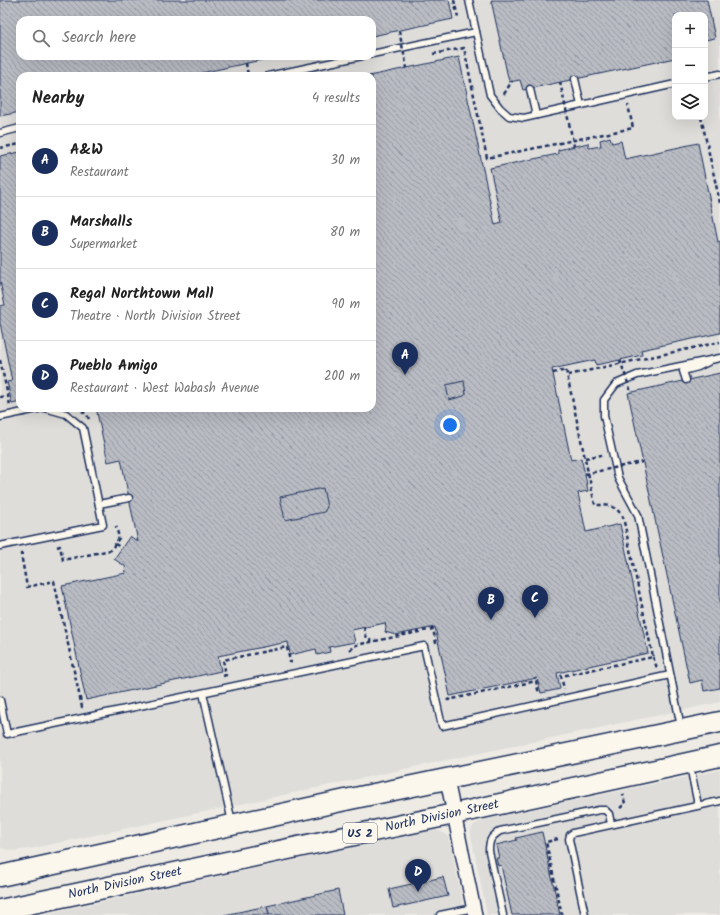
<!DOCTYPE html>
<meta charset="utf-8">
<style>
:root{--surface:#fff;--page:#f6f6f6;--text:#222;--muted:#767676;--line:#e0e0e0;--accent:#1b2f5e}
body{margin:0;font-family:Kalam,sans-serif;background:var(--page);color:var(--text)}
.controls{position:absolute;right:12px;top:12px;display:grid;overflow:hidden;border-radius:8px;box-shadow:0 4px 16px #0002}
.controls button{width:36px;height:36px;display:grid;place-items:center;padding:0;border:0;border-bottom:1px solid var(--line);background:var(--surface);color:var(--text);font:20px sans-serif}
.you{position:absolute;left:450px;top:425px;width:14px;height:14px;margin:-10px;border:3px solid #fff;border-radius:50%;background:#1a73e8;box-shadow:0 0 0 6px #1a73e833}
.badge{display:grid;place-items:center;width:26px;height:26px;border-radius:50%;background:var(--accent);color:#fff;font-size:13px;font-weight:700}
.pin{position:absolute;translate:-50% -33px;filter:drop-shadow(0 1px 2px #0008)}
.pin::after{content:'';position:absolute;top:21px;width:14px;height:12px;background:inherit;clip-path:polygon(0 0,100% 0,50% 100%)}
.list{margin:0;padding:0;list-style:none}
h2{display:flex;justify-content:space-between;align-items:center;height:52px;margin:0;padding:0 16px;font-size:17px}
h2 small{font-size:13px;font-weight:400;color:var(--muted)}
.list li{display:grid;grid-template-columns:26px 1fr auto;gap:12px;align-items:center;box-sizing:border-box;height:72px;padding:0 16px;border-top:1px solid var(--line)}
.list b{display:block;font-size:15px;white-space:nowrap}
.list p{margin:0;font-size:13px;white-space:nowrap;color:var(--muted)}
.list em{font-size:13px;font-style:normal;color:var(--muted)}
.icon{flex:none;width:22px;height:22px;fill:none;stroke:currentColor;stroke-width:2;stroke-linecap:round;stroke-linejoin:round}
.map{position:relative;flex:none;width:720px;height:915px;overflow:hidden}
.search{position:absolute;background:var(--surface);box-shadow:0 4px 16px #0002;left:16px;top:16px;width:360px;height:44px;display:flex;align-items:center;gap:10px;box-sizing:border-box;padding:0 14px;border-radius:12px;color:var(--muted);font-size:15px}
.panel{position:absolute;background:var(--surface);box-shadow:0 4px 16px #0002;left:16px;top:72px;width:360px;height:340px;border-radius:12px}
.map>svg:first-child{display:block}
.built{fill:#deddda;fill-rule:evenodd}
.building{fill:url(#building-back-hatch);stroke:#1b2f5e}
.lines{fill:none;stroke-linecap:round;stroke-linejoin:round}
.lane-casing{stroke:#1b2f5e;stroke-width:9}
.street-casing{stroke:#1b2f5e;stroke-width:16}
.primary-casing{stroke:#1b2f5e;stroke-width:23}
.path{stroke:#1b2f5e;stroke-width:2.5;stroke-dasharray:4 3;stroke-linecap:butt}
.lane{stroke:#fbf7ec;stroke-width:6}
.street{stroke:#fbf7ec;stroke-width:13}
.primary{stroke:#fbf7ec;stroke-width:20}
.path-bridge{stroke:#1b2f5e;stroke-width:2.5;stroke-dasharray:4 3;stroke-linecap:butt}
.labels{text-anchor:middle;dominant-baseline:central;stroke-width:3;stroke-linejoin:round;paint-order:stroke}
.shield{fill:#fbf7ec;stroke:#5e6b89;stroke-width:1}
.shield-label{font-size:12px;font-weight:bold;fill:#1b2f5e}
.street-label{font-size:13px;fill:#1b2f5e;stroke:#fbf7ec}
</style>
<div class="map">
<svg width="720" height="915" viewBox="0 0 720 915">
<defs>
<pattern id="building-back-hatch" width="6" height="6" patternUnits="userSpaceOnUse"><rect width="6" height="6" fill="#b9bcc3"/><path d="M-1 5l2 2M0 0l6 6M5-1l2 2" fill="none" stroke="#9699a2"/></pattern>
</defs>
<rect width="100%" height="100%" fill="#eeebe4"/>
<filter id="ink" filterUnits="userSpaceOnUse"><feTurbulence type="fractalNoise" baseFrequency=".025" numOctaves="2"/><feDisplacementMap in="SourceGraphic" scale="8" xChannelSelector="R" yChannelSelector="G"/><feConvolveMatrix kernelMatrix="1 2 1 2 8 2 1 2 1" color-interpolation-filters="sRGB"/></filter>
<g filter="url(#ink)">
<!-- built -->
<g class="built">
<path d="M0,0H720V702L29,849L13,851L1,848L0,846ZM675,15H705V117H675ZM20,20H372V56H20ZM20,76H372V408H20Z"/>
<polygon points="720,770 720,915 487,915 471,835 471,830 474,825 479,822 486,819"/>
<polygon points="435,830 442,832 447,835 450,842 465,915 40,915"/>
</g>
<!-- building -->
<g class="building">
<polygon points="0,0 449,0 453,19 372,36 372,20 20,20 20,56 280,56 187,76 20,76 20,112 0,116"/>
<polygon points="491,0 707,0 715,38 705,40 705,15 675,15 675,58 523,90 520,80 509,82"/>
<polygon points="459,57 495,225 502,223 490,168 558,154 558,150 588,143 589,148 601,146 600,140 610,137 612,143 621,141 625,159 698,143 718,242 720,241 720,333 641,350 642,355 620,360 596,365 595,360 552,369 571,460 581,458 585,474 588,491 578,493 586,532 620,524 648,653 557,673 560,689 541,693 537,678 450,696 435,627 396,635 385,632 386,628 385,623 352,630 355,642 329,647 330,652 317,655 316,649 290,655 288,642 218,656 221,671 86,700 62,586 126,573 125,566 114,559 130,536 138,542 121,459 108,462 96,408 372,408 372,76 369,76"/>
<polygon points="20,152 20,402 12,404 7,382 12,381 0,323 0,306 5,305 0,281 0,156"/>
<polygon points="720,373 720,688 704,691 702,680 690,683 628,393"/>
<polygon points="464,381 466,394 464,396 449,400 446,385"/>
<polygon points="323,488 327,507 324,512 285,520 280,497"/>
<polygon points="542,832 560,915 512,915 501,865 498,866 496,858 499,858 496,845 517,840 516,838"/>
<polygon points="443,877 448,896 393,908 389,889"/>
<polygon points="338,890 343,915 269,915 267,906"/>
<polygon points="267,906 269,915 224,915"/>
</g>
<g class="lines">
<!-- lane casing -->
<g class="lane-casing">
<g id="lane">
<polyline points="469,0 490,95 500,108 509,116 524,118 675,84"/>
<polyline points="372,54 476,32"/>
<polyline points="268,76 362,56"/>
<polyline points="705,77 720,74"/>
<polyline points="575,79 581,105"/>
<polyline points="530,89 536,115"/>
<polyline points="0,133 20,128"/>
<polyline points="686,380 683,371 698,367 708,362"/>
<polyline points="0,417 42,408"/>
<polyline points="99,504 129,498"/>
<polyline points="0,546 103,525 83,428 66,414 45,408"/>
<polyline points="203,693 232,822"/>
<polyline points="0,700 7,734 424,646 442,726 670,675"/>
<polyline points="681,727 638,515 618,478 604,416 604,400 616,384 637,375 720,358"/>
<polyline points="690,766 698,805"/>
<polyline points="440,915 474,908"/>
<path d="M503,915L489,851C489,840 491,837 500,831L599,810H605L609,814L611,824"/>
<polyline points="585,915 569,839 570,835 573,833 720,801"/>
</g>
</g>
<!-- street casing -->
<g class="street-casing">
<polyline id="street" points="447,780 475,915"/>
</g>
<!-- primary casing -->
<g class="primary-casing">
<g id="primary">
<polyline points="0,876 350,799 720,722"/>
<polyline points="0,910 454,814 720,756"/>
</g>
</g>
<!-- path -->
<g class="path">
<polyline points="454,0 458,18"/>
<polyline points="433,54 464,48 487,158 633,128 628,105"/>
<polyline points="246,63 248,76"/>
<polyline points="504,94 512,81"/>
<polyline points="701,117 720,203"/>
<polyline points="0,148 20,144"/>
<polyline points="0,360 10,405"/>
<path d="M553,373L566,370L595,505C610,505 615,505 623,517L653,657L561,676L564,689"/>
<polyline points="568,375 720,342"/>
<polyline points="0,397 7,396"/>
<polyline points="82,411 87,415 89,419"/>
<polyline points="585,458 602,455"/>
<polyline points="115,544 122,548"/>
<polyline points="57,547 60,546 63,560 111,550 119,538 116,526"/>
<polyline points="23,554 21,554 27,587 54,581 82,707 83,707"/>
<polyline points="364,627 366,636 372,642"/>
<polyline points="349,650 356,645 433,629 436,643"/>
<polyline points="653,657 657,668"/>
<polyline points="223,676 226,675 223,660 287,647 290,662 292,662"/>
<polyline points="447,699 448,700 536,681 539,694"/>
<polyline points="620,808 625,804 623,794"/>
<polyline points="558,839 546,842 562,915"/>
</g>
<!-- lane -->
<use href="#lane" class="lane"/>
<!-- street -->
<use href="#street" class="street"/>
<!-- primary -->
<use href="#primary" class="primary"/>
<!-- path-bridge -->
<g class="path-bridge">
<polyline points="399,31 407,68"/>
<polyline points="560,82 574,146"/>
<polyline points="620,360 631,392"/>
<polyline points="585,474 642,462"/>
</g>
</g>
</g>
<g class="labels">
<!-- shield labels -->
<rect class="shield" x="343" y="823" width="34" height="20" rx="3"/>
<g class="shield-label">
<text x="360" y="833">US 2</text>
</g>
<!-- street labels -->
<g class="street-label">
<text transform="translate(442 816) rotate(-12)">North Division Street</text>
<text transform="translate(125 883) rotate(-12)">North Division Street</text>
</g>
</g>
</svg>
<div class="controls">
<button>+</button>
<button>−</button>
<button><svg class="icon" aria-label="layers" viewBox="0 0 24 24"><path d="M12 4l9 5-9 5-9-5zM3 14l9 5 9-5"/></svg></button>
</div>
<div class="you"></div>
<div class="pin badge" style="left:405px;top:375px">A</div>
<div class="pin badge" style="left:491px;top:620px">B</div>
<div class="pin badge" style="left:535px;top:618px">C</div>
<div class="pin badge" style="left:418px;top:892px">D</div>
<div class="search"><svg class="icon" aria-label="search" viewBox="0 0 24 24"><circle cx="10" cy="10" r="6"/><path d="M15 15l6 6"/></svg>Search here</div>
<section class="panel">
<h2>Nearby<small>4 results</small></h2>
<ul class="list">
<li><span class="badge">A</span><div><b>A&amp;W</b><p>Restaurant</p></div><em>30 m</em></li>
<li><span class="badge">B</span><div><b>Marshalls</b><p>Supermarket</p></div><em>80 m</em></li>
<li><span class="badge">C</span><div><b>Regal Northtown Mall</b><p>Theatre · North Division Street</p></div><em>90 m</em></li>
<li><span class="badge">D</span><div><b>Pueblo Amigo</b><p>Restaurant · West Wabash Avenue</p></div><em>200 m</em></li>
</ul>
</section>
</div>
